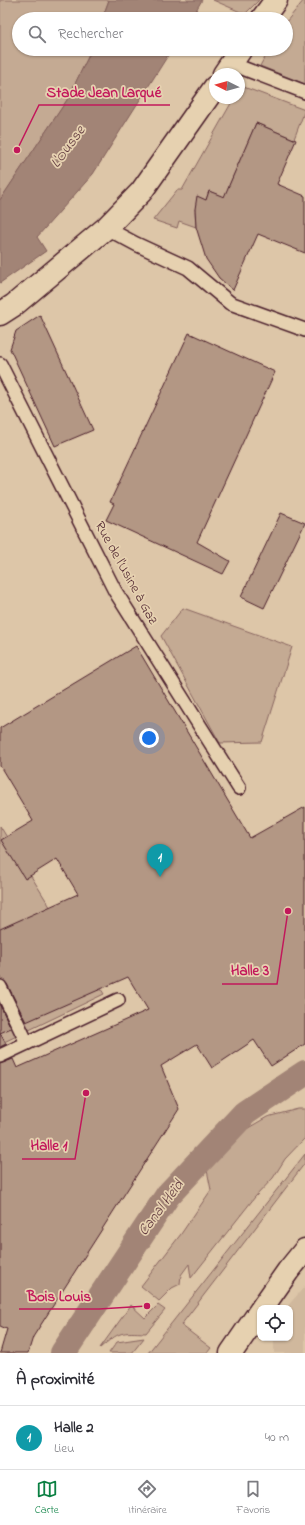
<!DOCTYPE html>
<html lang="fr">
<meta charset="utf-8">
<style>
:root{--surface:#fff;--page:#f7f7f7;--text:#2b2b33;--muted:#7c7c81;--line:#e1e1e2;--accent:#0b8043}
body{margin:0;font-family:"Indie Flower",sans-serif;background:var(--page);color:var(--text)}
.controls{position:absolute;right:12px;bottom:12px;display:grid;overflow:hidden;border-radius:8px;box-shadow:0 1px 3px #0004}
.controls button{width:36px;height:36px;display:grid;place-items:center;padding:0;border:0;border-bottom:1px solid var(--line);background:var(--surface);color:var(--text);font:20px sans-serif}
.compass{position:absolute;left:209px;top:68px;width:36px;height:36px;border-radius:50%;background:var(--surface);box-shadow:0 1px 3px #0004;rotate:275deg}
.you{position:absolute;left:149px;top:738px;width:14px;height:14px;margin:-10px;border:3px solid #fff;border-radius:50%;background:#1a73e8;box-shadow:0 0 0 6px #1a73e833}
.badge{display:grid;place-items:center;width:26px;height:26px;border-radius:50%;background:var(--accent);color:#fff;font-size:13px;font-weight:700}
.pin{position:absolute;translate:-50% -33px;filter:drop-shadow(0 1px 2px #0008)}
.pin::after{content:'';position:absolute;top:21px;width:14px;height:12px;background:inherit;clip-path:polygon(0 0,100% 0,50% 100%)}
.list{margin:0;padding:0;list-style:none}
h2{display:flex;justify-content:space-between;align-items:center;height:52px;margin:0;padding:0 16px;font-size:17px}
h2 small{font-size:13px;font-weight:400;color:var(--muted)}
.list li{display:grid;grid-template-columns:26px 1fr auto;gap:12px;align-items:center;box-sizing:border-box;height:64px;padding:0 16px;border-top:1px solid var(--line)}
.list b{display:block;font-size:15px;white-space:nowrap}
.list p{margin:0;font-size:13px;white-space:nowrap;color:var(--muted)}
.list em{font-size:13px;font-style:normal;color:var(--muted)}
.icon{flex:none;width:22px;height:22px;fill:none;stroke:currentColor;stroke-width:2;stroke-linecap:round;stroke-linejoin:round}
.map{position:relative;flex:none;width:305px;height:1353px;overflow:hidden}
.search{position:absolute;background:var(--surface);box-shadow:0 1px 3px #0004;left:12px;right:12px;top:12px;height:44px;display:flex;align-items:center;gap:10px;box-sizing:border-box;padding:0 14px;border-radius:22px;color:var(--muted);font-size:15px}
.sheet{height:116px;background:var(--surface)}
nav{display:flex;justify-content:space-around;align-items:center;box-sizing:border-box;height:56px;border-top:1px solid var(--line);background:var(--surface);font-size:11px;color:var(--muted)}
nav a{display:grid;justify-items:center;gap:2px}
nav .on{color:var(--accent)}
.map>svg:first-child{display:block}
.built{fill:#d0b89d}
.green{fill:#c4aa93;stroke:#87645f}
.water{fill:#a28476;stroke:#7f5c58}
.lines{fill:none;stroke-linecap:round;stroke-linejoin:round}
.canal{stroke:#a28476;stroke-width:26}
.building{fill:#b39784;stroke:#4a1f2b}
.lane-casing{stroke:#4a1f2b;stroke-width:16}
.street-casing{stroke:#4a1f2b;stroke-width:25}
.secondary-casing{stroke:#4a1f2b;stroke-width:25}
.lane{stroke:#e6d1b0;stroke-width:13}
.street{stroke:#e6d1b0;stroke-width:22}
.secondary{stroke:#e6d1b0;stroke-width:22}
.labels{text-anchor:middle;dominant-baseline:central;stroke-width:3.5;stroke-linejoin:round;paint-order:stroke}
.street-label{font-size:14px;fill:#4a1f2b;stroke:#e6d1b0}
.water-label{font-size:15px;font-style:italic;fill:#60383e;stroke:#e6d1b0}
.leader{fill:none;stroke:#c2185b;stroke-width:1.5}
.callout-dot{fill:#c2185b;stroke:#e6d1b0;stroke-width:1.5}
.callout-label{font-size:15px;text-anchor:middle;font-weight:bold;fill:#c2185b;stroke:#e6d1b0;stroke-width:3.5;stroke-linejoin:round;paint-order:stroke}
</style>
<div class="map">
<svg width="305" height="1353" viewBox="0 0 305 1353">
<rect width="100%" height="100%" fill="#ddc6a8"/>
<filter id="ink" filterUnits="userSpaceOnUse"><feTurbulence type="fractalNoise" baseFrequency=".025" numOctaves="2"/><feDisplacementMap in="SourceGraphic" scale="8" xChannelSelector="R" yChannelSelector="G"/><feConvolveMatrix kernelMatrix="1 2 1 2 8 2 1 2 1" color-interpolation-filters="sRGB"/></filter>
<g filter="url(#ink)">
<!-- built -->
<polygon class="built" points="305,1286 305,1353 274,1353 274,1338 290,1338 290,1308 286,1308"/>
<!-- green -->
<g class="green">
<polygon points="0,0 109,0 102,19 19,19 19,49 92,49 67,100 0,200"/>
<polygon points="213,0 259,0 245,14"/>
<polygon points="304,0 305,0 305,84 260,66 269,49 286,49 286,22"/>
<polygon points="241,86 305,110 294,139 256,123 228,188 227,199 209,191 206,200 195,209 196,227 179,221 177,228 153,220 177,190 182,190 234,98 239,98"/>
<polygon points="183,608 292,647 262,742 220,743 161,636"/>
<polygon points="0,826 104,994 0,1044"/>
<polygon points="298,1109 305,1109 305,1138 285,1159 273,1178 255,1197 191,1278 189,1264 181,1275 180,1284 172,1288 159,1301 141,1286 181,1234 211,1190 206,1165 238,1134 267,1117"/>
<polygon points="305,1154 305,1163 181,1325 211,1348 207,1353 148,1353"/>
<path d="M131,1305L145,1318L158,1305L165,1310L146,1333C121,1332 120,1331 100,1348Z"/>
<polygon points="144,1338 132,1353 109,1353 117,1342"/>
</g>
<!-- water -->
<g class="water">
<polygon points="109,0 202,0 191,19 102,19"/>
<polygon points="92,49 172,49 93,174 37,237 46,251 0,283 0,200 67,100"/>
</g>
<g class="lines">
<!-- canal -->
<polyline class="canal" points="63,1353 168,1195 245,1113 305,1073"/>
</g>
<!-- building -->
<g class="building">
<polygon points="256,123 296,140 277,184 305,196 305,253 258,234 233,290 219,278 206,259 196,227 195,209 197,196 206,200 209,191 224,197"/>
<polygon points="40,315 93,430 55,446 10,349 16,331"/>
<polygon points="189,333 275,372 197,542 230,561 223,574 106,520 114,504 110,502"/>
<polygon points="281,513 305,523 264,608 241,597"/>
<polygon points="136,646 250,838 305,807 305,1044 271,1066 254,1040 212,1068 197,1044 161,1066 179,1109 33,1337 28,1353 0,1353 7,1329 0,1326 0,1064 13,1059 17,1068 148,1010 128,977 26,1022 7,984 0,979 0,929 78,894 57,859 25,879 1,840 33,821 0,766 0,728"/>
<polygon points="0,1005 11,1028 0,1033 6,1044 0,1047"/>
</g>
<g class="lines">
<!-- lane casing -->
<g class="lane-casing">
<g id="lane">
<polyline points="232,64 305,92"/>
<polyline points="106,228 136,244 188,268 230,303 305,330"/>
<polyline points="0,364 115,591 239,788"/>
<polyline points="0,987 27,1043"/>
<polyline points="0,1056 118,1000"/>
</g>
</g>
<!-- street casing -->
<g class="street-casing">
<g id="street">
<polyline points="262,1308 288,1271 305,1250"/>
<polyline points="231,1353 260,1311"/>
</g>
</g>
<!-- secondary casing -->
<g class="secondary-casing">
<g id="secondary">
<polyline points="262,19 276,0"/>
<polyline points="224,74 241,49"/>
<polyline points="0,314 14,305 106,228 141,192 215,87"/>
</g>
</g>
<!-- lane -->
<use href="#lane" class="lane"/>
<!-- street -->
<use href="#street" class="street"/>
<!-- secondary -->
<use href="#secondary" class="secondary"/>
</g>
</g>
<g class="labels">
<!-- street labels -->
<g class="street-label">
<text transform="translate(126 573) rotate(61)">Rue de l'Usine à Gaz</text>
</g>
<!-- water labels -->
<g class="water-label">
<text transform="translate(68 147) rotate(-54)">L'Ousse</text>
<text transform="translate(161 1208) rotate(-53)">Canal Heïd</text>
</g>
</g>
<!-- callouts -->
<path class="leader" d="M17 150L39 105H170M288 911L277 984H222M86 1093L75 1159H22M147 1306L99 1309H19"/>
<g class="callout-dot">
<circle cx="17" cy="150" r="4"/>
<circle cx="288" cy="911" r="4"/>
<circle cx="86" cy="1093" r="4"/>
<circle cx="147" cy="1306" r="4"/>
</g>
<g class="callout-label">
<text x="104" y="97">Stade Jean Larqué</text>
<text x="250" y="975">Halle 3</text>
<text x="49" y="1150">Halle 1</text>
<text x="59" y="1301">Bois Louis</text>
</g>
</svg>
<div class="controls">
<button><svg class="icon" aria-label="locate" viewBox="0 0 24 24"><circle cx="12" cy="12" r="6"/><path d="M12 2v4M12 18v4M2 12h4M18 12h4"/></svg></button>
</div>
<svg class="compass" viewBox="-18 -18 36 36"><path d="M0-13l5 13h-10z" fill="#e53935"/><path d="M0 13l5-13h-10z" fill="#7c7c81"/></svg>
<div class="you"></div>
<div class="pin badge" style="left:160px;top:877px;background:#0f9aa8">1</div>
<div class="search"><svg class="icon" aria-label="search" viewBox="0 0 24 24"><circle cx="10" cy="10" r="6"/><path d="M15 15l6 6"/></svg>Rechercher</div>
</div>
<section class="sheet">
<h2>À proximité<small></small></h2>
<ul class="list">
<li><span class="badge" style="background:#0f9aa8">1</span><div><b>Halle 2</b><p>Lieu</p></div><em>40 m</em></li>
</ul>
</section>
<nav>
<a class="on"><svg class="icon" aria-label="map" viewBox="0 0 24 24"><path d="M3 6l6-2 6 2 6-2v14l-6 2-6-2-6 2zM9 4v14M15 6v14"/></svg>Carte</a>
<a><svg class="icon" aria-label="directions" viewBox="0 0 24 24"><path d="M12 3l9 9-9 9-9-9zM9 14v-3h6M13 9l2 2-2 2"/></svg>Itinéraire</a>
<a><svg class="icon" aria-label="saved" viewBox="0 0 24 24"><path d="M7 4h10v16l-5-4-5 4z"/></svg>Favoris</a>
</nav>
